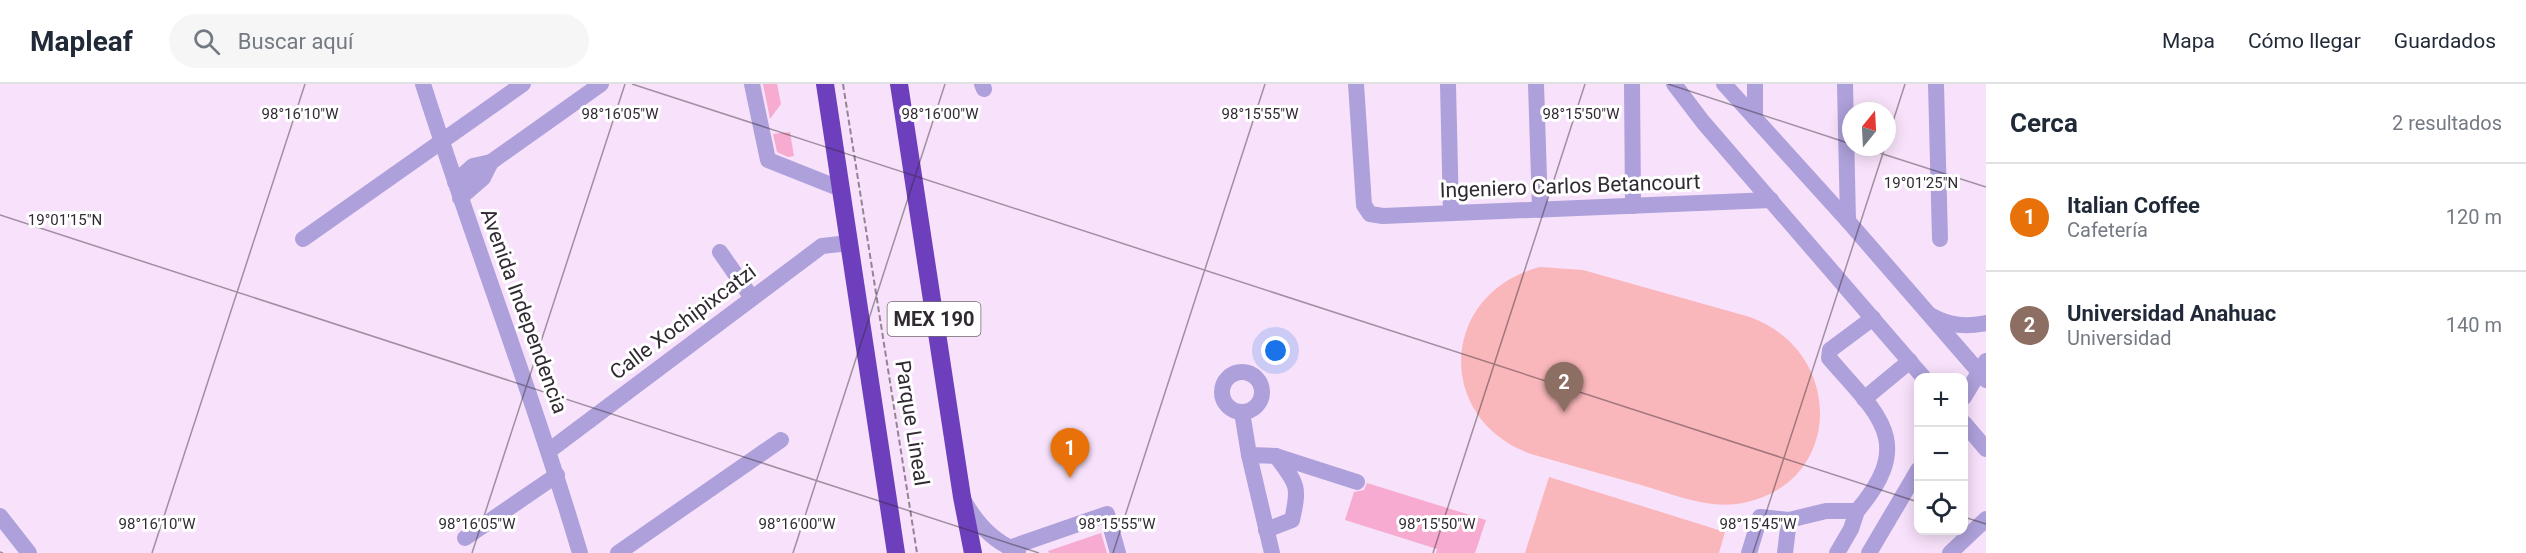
<!DOCTYPE html>
<html lang="es">
<meta charset="utf-8">
<style>
:root{--surface:#fff;--page:#f6f6f7;--text:#1f2937;--muted:#747a83;--line:#e0e1e3;--accent:#111827}
body{margin:0;font-family:Roboto,sans-serif;background:var(--page);color:var(--text)}
.controls{position:absolute;right:18px;bottom:18px;display:grid;overflow:hidden;border-radius:12px;box-shadow:0 3px 15px #0003}
.controls button{width:54px;height:54px;display:grid;place-items:center;padding:0;border:0;border-bottom:2px solid var(--line);background:var(--surface);color:var(--text);font:30px sans-serif}
.compass{position:absolute;left:1842px;top:18px;width:54px;height:54px;border-radius:50%;background:var(--surface);box-shadow:0 3px 15px #0003;rotate:18deg}
.you{position:absolute;left:1276px;top:267px;width:21px;height:21px;margin:-15px;border:4px solid #fff;border-radius:50%;background:#1a73e8;box-shadow:0 0 0 9px #1a73e833}
.badge{display:grid;place-items:center;width:39px;height:39px;border-radius:50%;background:var(--accent);color:#fff;font-size:20px;font-weight:700}
.pin{position:absolute;translate:-50% -50px;filter:drop-shadow(0 2px 3px #0008)}
.pin::after{content:'';position:absolute;top:32px;width:21px;height:18px;background:inherit;clip-path:polygon(0 0,100% 0,50% 100%)}
.list{margin:0;padding:0;list-style:none}
h2{display:flex;justify-content:space-between;align-items:center;height:78px;margin:0;padding:0 24px;font-size:26px}
h2 small{font-size:20px;font-weight:400;color:var(--muted)}
.list li{display:grid;grid-template-columns:39px 1fr auto;gap:18px;align-items:center;box-sizing:border-box;height:108px;padding:0 24px;border-top:2px solid var(--line)}
.list b{display:block;font-size:22px;white-space:nowrap}
.list p{margin:0;font-size:20px;white-space:nowrap;color:var(--muted)}
.list em{font-size:20px;font-style:normal;color:var(--muted)}
.icon{flex:none;width:33px;height:33px;fill:none;stroke:currentColor;stroke-width:2;stroke-linecap:round;stroke-linejoin:round}
.map{position:relative;flex:none;width:1986px;height:469px;overflow:hidden}
header{display:flex;align-items:center;gap:36px;box-sizing:border-box;height:84px;padding:0 30px;background:var(--surface);border-bottom:2px solid var(--line)}
header strong{font-size:28px}
nav{display:flex;gap:33px;margin-inline-start:auto;font-size:21px}
.search{width:420px;height:54px;background:var(--page);display:flex;align-items:center;gap:15px;box-sizing:border-box;padding:0 21px;border-radius:33px;color:var(--muted);font-size:22px}
main{display:flex}
aside{flex:1;background:var(--surface)}
.map>svg:first-child{display:block}
.green{fill:#fab7bb}
.building{fill:#f7abd0}
.lines{fill:none;stroke-linecap:round;stroke-linejoin:round}
.path{stroke:#938495;stroke-width:2;stroke-dasharray:6 3;stroke-linecap:butt}
.minor{stroke:#aea0da;stroke-width:16}
.highway{stroke:#6d3fbc;stroke-width:18}
.ticks{fill:none;stroke:#322a33;stroke-width:1.5;stroke-opacity:0.45}
.labels{text-anchor:middle;dominant-baseline:central;stroke-width:6;stroke-linejoin:round;paint-order:stroke}
.shield{fill:#fff;stroke:#706a70;stroke-width:1.5}
.shield-label{font-size:20px;font-weight:bold;fill:#322a33}
.street-label{font-size:21px;fill:#322a33;stroke:#fff}
.ticks-label{font-size:15px;text-anchor:middle;fill:#322a33;stroke:#fff;stroke-width:6;stroke-linejoin:round;paint-order:stroke}
</style>
<header>
<strong>Mapleaf</strong>
<div class="search"><svg class="icon" aria-label="search" viewBox="0 0 24 24"><circle cx="10" cy="10" r="6"/><path d="M15 15l6 6"/></svg>Buscar aquí</div>
<nav><a>Mapa</a><a>Cómo llegar</a><a>Guardados</a></nav>
</header>
<main>
<div class="map">
<svg width="1986" height="469" viewBox="0 0 1986 469">
<rect width="100%" height="100%" fill="#f8e2fb"/>
<!-- green -->
<g class="green">
<path d="M1540,183L1583,186L1750,233C1845,268 1844,399 1743,419C1709,426 1673,410 1641,401C1604,391 1567,380 1531,370C1433,335 1440,208 1540,183Z"/>
<polygon points="1549,393 1725,448 1719,469 1525,469"/>
</g>
<!-- building -->
<g class="building">
<polygon points="763,0 777,0 781,20 770,35"/>
<polygon points="790,48 794,72 788,73 777,68 773,50"/>
<polygon points="1367,399 1486,436 1475,469 1436,469 1437,465 1345,436 1354,408 1364,406"/>
<polygon points="1101,449 1107,469 1049,469 1048,467"/>
</g>
<g class="lines">
<!-- path -->
<polyline class="path" points="843,0 917,469"/>
<!-- minor -->
<g class="minor">
<path d="M423,0C473,157 533,311 580,469"/>
<polyline points="752,0 768,76 841,105"/>
<polyline points="982,0 984,5"/>
<polyline points="1356,0 1364,121 1370,130 1383,132 1771,116"/>
<polyline points="1448,0 1451,129"/>
<polyline points="1536,0 1540,126"/>
<polyline points="1632,0 1633,122"/>
<polyline points="1674,0 1703,38 1924,294"/>
<polyline points="1724,0 1848,137 1986,296"/>
<polyline points="1845,0 1848,137"/>
<polyline points="1936,0 1940,155"/>
<polyline points="1755,34 1755,0"/>
<polyline points="455,98 473,82 491,78 601,0"/>
<polyline points="460,114 483,94 491,78"/>
<polyline points="303,155 523,0"/>
<polyline points="720,168 752,214"/>
<path d="M1932,232C1950,242 1966,243 1986,239"/>
<circle cx="1242" cy="308" r="20"/>
<polyline points="1964,313 1986,277"/>
<polyline points="1864,315 1910,277"/>
<polyline points="1242,328 1249,371 1272,469"/>
<polyline points="1964,339 1986,365"/>
<polyline points="550,366 822,162 849,159"/>
<polyline points="1249,371 1276,372 1357,398"/>
<path d="M964,417C977,440 993,458 1018,467"/>
<polyline points="0,432 29,469"/>
<path d="M1789,436L1826,427H1857C1917,357 1877,330 1829,274L1830,266L1873,234"/>
<path d="M1266,446L1292,436C1300,401 1297,400 1276,372"/>
<polyline points="465,454 557,391"/>
<polyline points="1009,464 1107,430 1118,469"/>
<polyline points="618,469 781,356"/>
<polyline points="1749,469 1760,433 1789,436 1785,469"/>
<polyline points="1837,469 1851,445 1857,427"/>
<polyline points="1869,469 1918,386"/>
<polyline points="1950,469 1986,435"/>
</g>
<!-- highway -->
<g class="highway">
<polyline points="825,0 896,469"/>
<polyline points="899,0 962,413 973,469"/>
</g>
</g>
<!-- ticks -->
<path class="ticks" d="M632,0L1918,418M1668,0L1851,60M1887,56L1905,0M1861,63L1986,103M0,131L1039,469M1964,433L1986,440M0,468L3,469M152,469L305,0M472,469L625,0M793,469L945,0M1113,469L1265,0M1433,469L1585,0M1753,469L1885,63"/>
<g class="labels">
<!-- shield labels -->
<rect class="shield" x="887.5" y="218" width="93" height="34" rx="4.5"/>
<g class="shield-label">
<text x="934" y="235">MEX 190</text>
</g>
<!-- street labels -->
<g class="street-label">
<text transform="translate(1570 102) rotate(-2)">Ingeniero Carlos Betancourt</text>
<text transform="translate(524 227) rotate(70)">Avenida Independencia</text>
<text transform="translate(683 238) rotate(-37)">Calle Xochipixcatzi</text>
<text transform="translate(912 339) rotate(81)">Parque Lineal</text>
</g>
</g>
<g class="ticks-label">
<text x="300" y="35">98°16'10"W</text>
<text x="620" y="35">98°16'05"W</text>
<text x="940" y="35">98°16'00"W</text>
<text x="1260" y="35">98°15'55"W</text>
<text x="1581" y="35">98°15'50"W</text>
<text x="1921" y="104">19°01'25"N</text>
<text x="65" y="141">19°01'15"N</text>
<text x="157" y="445">98°16'10"W</text>
<text x="477" y="445">98°16'05"W</text>
<text x="797" y="445">98°16'00"W</text>
<text x="1117" y="445">98°15'55"W</text>
<text x="1437" y="445">98°15'50"W</text>
<text x="1758" y="445">98°15'45"W</text>
</g>
</svg>
<div class="controls">
<button>+</button>
<button>−</button>
<button><svg class="icon" aria-label="locate" viewBox="0 0 24 24"><circle cx="12" cy="12" r="6"/><path d="M12 2v4M12 18v4M2 12h4M18 12h4"/></svg></button>
</div>
<svg class="compass" viewBox="-18 -18 36 36"><path d="M0-13l5 13h-10z" fill="#e53935"/><path d="M0 13l5-13h-10z" fill="#747a83"/></svg>
<div class="you"></div>
<div class="pin badge" style="left:1070px;top:394px;background:#e8710a">1</div>
<div class="pin badge" style="left:1564px;top:328px;background:#8d6e63">2</div>
</div>
<aside>
<h2>Cerca<small>2 resultados</small></h2>
<ul class="list">
<li><span class="badge" style="background:#e8710a">1</span><div><b>Italian Coffee</b><p>Cafetería</p></div><em>120 m</em></li>
<li><span class="badge" style="background:#8d6e63">2</span><div><b>Universidad Anahuac</b><p>Universidad</p></div><em>140 m</em></li>
</ul>
</aside>
</main>
